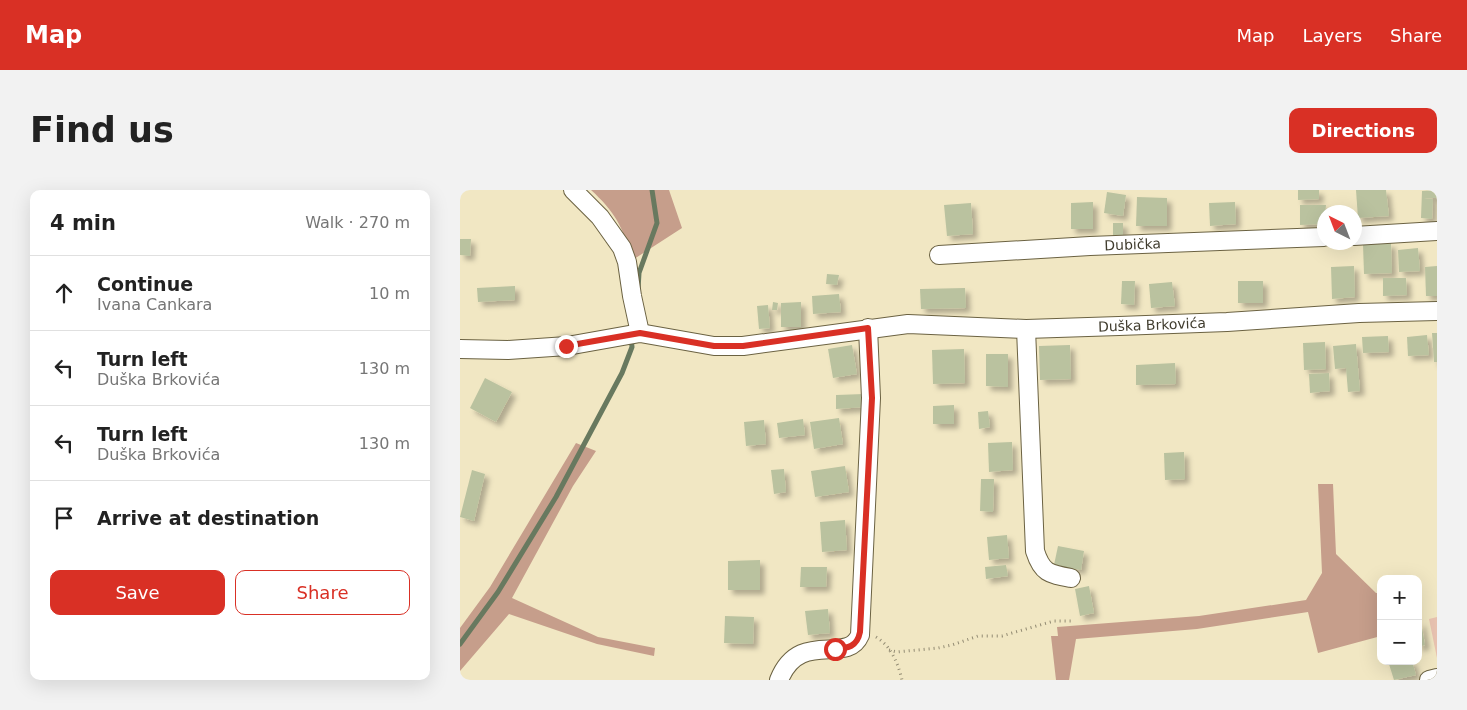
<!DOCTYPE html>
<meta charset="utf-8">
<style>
:root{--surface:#fff;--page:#f2f2f2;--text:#222;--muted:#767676;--line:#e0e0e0;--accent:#d93025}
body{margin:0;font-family:"DejaVu Sans",sans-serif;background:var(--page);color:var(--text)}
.controls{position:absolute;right:15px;bottom:15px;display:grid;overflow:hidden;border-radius:10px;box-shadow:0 5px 20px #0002}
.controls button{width:45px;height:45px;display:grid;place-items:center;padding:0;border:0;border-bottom:1px solid var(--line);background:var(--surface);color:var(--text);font:25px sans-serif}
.compass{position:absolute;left:857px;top:15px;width:45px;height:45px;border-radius:50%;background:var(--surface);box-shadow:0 5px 20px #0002;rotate:318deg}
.stop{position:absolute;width:15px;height:15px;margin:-11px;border:4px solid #d93025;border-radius:50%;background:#fff}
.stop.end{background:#d93025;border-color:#fff;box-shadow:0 1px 5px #0008}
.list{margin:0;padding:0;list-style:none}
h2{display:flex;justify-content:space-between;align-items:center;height:65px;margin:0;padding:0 20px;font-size:21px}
h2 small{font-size:16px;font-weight:400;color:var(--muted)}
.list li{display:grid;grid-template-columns:32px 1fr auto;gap:15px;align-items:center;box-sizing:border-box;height:75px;padding:0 20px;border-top:1px solid var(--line)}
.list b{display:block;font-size:19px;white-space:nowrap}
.list p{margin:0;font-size:16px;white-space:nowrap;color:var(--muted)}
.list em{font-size:16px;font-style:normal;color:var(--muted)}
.actions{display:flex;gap:10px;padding:15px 20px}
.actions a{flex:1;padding:11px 0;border:1px solid var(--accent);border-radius:10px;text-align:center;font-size:18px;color:var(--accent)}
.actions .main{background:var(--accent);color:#fff}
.icon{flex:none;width:28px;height:28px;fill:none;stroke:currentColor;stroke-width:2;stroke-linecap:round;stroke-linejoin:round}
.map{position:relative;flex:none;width:977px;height:490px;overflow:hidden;border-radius:10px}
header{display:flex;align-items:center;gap:30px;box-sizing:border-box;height:70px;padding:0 25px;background:var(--accent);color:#fff}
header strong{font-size:24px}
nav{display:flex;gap:28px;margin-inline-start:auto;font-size:18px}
.intro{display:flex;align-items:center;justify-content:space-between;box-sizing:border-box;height:120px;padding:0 30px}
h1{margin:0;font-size:35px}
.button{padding:12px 22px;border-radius:10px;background:var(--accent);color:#fff;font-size:18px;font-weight:700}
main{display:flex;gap:30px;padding:0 30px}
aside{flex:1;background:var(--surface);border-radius:10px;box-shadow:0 5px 20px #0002}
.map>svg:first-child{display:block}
.green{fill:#e9c3b1}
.forest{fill:#c69e8b}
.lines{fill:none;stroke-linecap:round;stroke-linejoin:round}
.stream{stroke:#68795f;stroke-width:5}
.building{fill:#bac29f;filter:url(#shadow)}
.minor-casing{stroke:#6b6242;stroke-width:20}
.path{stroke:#928b73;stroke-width:3;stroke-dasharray:1 4;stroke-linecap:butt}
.minor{stroke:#fff;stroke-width:18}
.route{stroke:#d93025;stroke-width:6}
.labels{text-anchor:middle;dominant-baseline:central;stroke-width:5;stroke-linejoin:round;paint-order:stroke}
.street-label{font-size:14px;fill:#403c2e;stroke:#f1e7c3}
</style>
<header>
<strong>Map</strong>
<nav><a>Map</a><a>Layers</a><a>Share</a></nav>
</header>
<div class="intro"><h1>Find us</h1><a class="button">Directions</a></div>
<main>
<aside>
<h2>4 min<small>Walk · 270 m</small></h2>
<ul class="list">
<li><svg class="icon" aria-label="ahead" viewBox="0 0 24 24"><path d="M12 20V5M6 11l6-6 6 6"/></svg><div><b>Continue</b><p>Ivana Cankara</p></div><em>10 m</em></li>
<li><svg class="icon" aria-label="left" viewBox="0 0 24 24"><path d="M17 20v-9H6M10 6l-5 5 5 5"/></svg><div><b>Turn left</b><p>Duška Brkovića</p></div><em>130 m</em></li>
<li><svg class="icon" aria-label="left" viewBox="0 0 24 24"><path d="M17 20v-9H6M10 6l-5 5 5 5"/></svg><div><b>Turn left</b><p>Duška Brkovića</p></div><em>130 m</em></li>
<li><svg class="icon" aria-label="arrive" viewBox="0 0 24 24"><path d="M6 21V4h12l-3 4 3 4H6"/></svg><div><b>Arrive at destination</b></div></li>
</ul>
<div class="actions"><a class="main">Save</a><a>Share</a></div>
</aside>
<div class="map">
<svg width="977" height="490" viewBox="0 0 977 490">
<defs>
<filter id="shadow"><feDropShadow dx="4.5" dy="4.5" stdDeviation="2.5" flood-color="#0004"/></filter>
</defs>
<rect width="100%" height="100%" fill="#f1e7c3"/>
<!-- green -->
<polygon class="green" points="977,427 977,468 969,429"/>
<!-- forest -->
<g class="forest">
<path d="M131,0H209L222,38L171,71C165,39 155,22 131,0Z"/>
<polygon points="116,253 136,261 113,296 52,408 138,447 195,458 194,466 137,454 49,424 0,481 0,438 30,397"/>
<polygon points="858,294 873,294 876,364 916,403 921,403 921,446 858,463 848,422 737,439 616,449 609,490 596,490 591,446 598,446 597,437 739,426 846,410 862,383"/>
</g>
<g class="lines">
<!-- stream -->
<g class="stream">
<polyline points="178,99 179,83 197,33 192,0"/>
<polyline points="0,454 38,402 96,307 162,183 172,157 171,147"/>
</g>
</g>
<!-- building -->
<g class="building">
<polygon points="838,0 859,0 859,9 838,10"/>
<polygon points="896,0 926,0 929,26 898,28"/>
<polygon points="977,0 977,8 964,8 973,9 972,29 961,28 962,1"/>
<polygon points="647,2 666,5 663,26 644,23"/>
<polygon points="677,7 707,8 707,36 676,36"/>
<polygon points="633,12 633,39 611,39 611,13"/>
<polygon points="775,12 776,34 750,36 749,13"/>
<polygon points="511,13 513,44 487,46 484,15"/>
<polygon points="840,15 866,15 864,34 840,35"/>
<polygon points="653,33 663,33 663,46 653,47"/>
<polygon points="0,49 11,49 10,66 0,65"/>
<polygon points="931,53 932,83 904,84 903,54"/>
<polygon points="958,58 960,81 939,82 938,60"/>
<polygon points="894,76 895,107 872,109 871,77"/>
<polygon points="977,76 977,106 966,106 965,77"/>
<polygon points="367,84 379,85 377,95 366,94"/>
<polygon points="923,88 946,88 947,105 923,106"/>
<polygon points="662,91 675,91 674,115 661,114"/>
<rect x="778" y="91" width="25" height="22"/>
<polygon points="712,92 715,116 691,118 689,94"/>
<polygon points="55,96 55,110 18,112 17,98"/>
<polygon points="505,98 506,118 461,119 460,99"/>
<polygon points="379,104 381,122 353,124 352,106"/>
<polygon points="313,112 318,113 317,120 312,120"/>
<polygon points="341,112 341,137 321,137 321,113"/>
<polygon points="308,115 310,138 299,139 297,116"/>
<polygon points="972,143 977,143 977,172 974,172"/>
<polygon points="967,145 969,165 948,166 947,147"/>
<polygon points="928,146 929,162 903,163 902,147"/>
<polygon points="865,152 866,179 844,180 843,153"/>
<polygon points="896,154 900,201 888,202 886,178 875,179 873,156"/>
<polygon points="392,155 397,184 373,188 368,159"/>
<polygon points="610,155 611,189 580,190 579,156"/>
<polygon points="504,159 505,193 473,194 472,160"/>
<polygon points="526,164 548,164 548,197 526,196"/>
<polygon points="715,173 716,194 676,195 676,175"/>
<polygon points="869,183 870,201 850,203 849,184"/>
<polygon points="25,188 52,202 36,232 10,218"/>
<polygon points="404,204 405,217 376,219 376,205"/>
<polygon points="494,215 494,234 473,234 473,216"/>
<polygon points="528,221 530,237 519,239 518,222"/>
<polygon points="379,228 383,254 354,259 350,232"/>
<polygon points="343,229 345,245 319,248 317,233"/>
<polygon points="304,230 306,254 286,256 284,232"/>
<polygon points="552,252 553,280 529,282 528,253"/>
<polygon points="724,262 725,289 705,290 704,263"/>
<polygon points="385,276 389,302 355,307 351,281"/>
<polygon points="324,279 326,302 314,304 311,280"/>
<polygon points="12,280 25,284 14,331 0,327"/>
<polygon points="521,289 534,289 533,322 520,321"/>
<polygon points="385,330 387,360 362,362 360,332"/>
<polygon points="547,345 549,368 529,370 527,347"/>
<polygon points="598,356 624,361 621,380 594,375"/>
<polygon points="300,370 300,400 268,400 268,371"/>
<polygon points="546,375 548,386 526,389 525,377"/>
<polygon points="341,377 367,377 366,397 340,397"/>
<polygon points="629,396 634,423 620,426 615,399"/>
<polygon points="368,419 370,443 348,445 345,421"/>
<polygon points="265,426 294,427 293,454 264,453"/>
<polygon points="961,432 965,455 958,457 958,433"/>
<polygon points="928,471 952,471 956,485 934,490"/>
</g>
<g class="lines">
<!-- minor casing -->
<g class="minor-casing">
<g id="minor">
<polyline points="113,0 140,27 162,58 167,72 172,106 180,143"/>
<polyline points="894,46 977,41"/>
<path id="s1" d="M479,65L630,56L864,47"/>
<path d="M566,139L575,361C582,383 589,384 611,388"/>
<path id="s2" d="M0,159L48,160L107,156L180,143L254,156H283L448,134L566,139L659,136L767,132L899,123L977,121"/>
<path d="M319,490C340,438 387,476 400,445L411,208L408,138"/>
<polyline points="969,490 977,488"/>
</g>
</g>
<!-- path -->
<g class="path">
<path d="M416,447C431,456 438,473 442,490"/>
<polyline points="429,460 437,462 478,458 492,455 518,446 542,446 552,443 594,431 613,431"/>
</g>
<!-- minor -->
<use href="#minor" class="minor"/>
</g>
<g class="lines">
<!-- route -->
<path class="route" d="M106,156L180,143L254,156H283L408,138L412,208L400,442C397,457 388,458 375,459"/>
</g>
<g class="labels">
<!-- street labels -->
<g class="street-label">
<text stroke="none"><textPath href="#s1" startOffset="194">Dubička</textPath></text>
<text stroke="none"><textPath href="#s2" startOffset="696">Duška Brkovića</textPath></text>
</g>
</g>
</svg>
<div class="controls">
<button>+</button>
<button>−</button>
</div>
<svg class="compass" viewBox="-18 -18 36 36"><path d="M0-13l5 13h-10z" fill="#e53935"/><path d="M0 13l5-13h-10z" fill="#767676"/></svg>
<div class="stop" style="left:375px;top:459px"></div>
<div class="stop end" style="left:106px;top:156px"></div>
</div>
</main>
